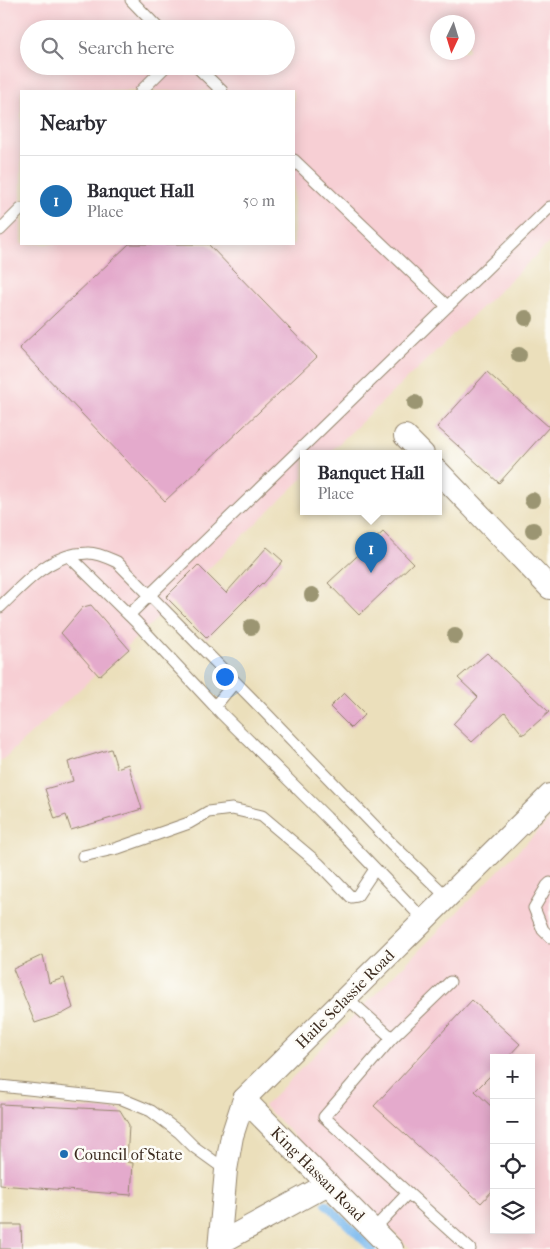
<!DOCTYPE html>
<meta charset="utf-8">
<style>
:root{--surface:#fff;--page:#f2f2f3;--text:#2b2b33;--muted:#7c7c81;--line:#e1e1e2;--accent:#1f6fb2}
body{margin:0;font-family:"IM FELL French Canon",serif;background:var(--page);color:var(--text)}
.controls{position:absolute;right:15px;bottom:15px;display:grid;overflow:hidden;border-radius:0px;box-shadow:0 2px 12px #0003}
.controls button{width:45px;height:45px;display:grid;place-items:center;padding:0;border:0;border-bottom:1px solid var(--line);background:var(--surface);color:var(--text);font:25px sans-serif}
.compass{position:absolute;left:430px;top:15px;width:45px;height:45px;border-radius:50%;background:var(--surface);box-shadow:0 2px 12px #0003;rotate:184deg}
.you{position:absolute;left:224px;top:676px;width:18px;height:18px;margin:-12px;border:4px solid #fff;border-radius:50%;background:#1a73e8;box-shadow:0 0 0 8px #1a73e833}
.badge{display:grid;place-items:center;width:32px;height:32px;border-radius:50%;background:var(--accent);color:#fff;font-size:16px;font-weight:700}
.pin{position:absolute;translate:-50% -41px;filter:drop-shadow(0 1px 2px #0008)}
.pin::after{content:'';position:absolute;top:26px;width:18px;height:15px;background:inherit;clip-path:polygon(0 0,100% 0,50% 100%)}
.popup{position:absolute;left:300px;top:450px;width:142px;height:65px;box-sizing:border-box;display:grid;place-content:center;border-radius:0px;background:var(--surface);filter:drop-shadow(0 1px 4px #0005);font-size:16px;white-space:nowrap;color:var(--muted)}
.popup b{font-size:19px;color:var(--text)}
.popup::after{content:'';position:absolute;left:50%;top:100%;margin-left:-10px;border:10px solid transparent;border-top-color:var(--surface)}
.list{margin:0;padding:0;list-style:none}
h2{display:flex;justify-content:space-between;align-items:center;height:65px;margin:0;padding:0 20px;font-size:21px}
h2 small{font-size:16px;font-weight:400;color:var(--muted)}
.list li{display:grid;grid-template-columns:32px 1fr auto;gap:15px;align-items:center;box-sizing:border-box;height:90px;padding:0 20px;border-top:1px solid var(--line)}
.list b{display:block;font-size:19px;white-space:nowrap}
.list p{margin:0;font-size:16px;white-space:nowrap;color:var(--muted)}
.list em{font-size:16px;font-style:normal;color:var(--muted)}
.icon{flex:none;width:28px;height:28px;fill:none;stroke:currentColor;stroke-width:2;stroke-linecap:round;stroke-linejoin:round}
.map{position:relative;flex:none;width:550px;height:1249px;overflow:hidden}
.search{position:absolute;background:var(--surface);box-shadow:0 2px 12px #0003;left:20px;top:20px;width:275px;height:55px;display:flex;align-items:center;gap:12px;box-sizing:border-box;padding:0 18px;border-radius:28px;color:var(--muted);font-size:19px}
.panel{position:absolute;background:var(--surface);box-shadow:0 2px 12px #0003;left:20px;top:90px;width:275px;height:155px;border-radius:0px}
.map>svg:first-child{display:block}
.built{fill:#f7cfd4;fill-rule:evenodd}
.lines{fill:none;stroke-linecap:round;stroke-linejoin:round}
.stream{stroke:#7ab9ee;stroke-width:8}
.building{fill:#e4aacc}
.service-casing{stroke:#93846c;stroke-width:13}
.minor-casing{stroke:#93846c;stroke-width:24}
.service{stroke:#fff;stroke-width:11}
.minor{stroke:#fff;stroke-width:22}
.tree{fill:#9b9572}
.poi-dot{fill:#1f6fb2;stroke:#fdfcf7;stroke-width:2}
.labels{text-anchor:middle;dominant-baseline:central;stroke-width:5;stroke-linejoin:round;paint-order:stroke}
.street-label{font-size:16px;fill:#3b2a1e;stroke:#fdfcf7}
.poi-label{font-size:16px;fill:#3b2a1e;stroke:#fdfcf7;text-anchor:start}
</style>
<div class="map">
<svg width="550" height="1249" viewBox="0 0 550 1249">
<rect width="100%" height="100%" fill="#fdfcf7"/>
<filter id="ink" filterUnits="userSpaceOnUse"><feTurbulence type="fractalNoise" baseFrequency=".02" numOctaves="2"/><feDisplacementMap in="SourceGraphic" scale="10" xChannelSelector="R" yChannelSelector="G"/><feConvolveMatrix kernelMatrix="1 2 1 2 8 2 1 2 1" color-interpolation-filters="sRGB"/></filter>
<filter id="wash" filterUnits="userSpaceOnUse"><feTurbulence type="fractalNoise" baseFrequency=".0096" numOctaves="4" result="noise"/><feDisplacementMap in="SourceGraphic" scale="20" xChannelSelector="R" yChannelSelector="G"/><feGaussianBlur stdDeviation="1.12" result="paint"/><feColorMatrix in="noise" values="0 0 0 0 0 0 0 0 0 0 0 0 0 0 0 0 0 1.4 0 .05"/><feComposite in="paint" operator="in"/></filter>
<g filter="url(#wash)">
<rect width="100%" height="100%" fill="#ebdfbb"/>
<!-- built -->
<g class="built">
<path d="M0,0H550V242L328,454H304L303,478L150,625L0,762ZM438,22H468V52H438ZM29,29H286V66H29ZM21,91H294V244H21Z"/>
<path d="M550,819V1249H411L264,1106ZM494,1058H531V1230H494Z"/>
</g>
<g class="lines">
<!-- stream -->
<polyline class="stream" points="326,1204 372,1249"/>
</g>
<g id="blocks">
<!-- building -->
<g class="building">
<polygon points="129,244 208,244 317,357 165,501 19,348"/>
<polygon points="487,372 549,427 499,483 437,427"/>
<polygon points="383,532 413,563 359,615 328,583"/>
<polygon points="267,547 283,561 263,584 262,583 207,638 166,597 198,565 226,593"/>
<polygon points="91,605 129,649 99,676 61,633 83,607"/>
<polygon points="487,653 549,712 523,735 505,712 472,742 453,724 478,697 458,678"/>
<polygon points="344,693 365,714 351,728 330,707"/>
<polygon points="111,749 117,768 128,764 142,809 71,830 66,815 55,819 45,789 73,781 68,762"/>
<polygon points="43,955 49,983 64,978 73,1008 62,1014 35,1023 13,969"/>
<polygon points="472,1000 520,1044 507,1058 494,1058 494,1072 475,1091 494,1109 494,1189 481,1203 374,1106"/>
<polygon points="0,1104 120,1110 129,1125 127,1162 133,1163 131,1195 0,1185"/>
<polygon points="0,1225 21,1225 22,1249 0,1249"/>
</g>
</g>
</g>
<g filter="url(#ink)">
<use href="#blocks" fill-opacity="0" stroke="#93846c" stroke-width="1"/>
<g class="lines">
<!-- service casing -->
<g class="service-casing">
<g id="service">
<polyline points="131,0 159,29"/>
<polyline points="196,66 222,91"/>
<polyline points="141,91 166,66"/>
<polyline points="294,160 447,306"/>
<polyline points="0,230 21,209"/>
<polyline points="69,556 137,623 221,713 326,817 424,920"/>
<path d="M0,607C22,586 44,560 76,554C80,554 84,553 88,553C98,553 108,558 117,562L261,708L391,843L447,897"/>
<polyline points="129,615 550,207"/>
<polyline points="215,706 235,682"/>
<polyline points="83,856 118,848 189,823 208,812 232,809 262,816 319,864 351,897 357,896 375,869"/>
<polyline points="550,883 547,886 534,908 543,930 550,937"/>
<polyline points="346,997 392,1038 324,1117 470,1249"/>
<polyline points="392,1038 450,982"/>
<polyline points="0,1086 122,1099 151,1111 179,1132 194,1147 226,1170"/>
<polyline points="373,1230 408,1193"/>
</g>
</g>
<!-- minor casing -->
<g class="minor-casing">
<g id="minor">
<polyline points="405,436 423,454"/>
<polyline points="438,471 550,588"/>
<polyline points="244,1099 392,1249"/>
<polyline points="220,1243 328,1184"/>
<polyline points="219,1249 226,1170 232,1136 244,1099 550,795"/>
</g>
</g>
<!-- service -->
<use href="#service" class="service"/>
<!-- minor -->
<use href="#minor" class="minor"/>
</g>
<!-- trees -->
<g class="tree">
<circle cx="526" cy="318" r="8"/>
<circle cx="519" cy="355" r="8"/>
<circle cx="415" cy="403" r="8"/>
<circle cx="532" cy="500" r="8"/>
<circle cx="533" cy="530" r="8"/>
<circle cx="312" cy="595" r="8"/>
<circle cx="251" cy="627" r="8"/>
<circle cx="455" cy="636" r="8"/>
</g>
</g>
<!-- markers -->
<circle class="poi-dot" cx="64" cy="1154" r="5"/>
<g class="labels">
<!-- street labels -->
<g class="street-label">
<text transform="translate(345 999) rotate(-45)">Haile Selassie Road</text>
<text transform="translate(318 1174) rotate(45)">King Hassan Road</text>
</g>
<!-- poi labels -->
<g class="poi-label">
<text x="74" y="1154">Council of State</text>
</g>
</g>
</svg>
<div class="controls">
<button>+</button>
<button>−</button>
<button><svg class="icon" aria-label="locate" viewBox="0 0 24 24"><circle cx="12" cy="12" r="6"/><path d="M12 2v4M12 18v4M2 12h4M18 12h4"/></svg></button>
<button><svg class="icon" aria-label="layers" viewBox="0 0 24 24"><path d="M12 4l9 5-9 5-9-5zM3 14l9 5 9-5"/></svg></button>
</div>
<svg class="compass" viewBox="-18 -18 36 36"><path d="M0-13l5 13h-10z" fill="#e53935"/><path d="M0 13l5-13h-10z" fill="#7c7c81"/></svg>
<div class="you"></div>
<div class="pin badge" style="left:371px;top:573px">1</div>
<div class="popup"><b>Banquet Hall</b>Place</div>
<div class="search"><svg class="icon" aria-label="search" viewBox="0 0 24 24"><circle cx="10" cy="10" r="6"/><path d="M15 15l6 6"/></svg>Search here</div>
<section class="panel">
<h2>Nearby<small></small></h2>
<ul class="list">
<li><span class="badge">1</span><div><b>Banquet Hall</b><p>Place</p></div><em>50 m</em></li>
</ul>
</section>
</div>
